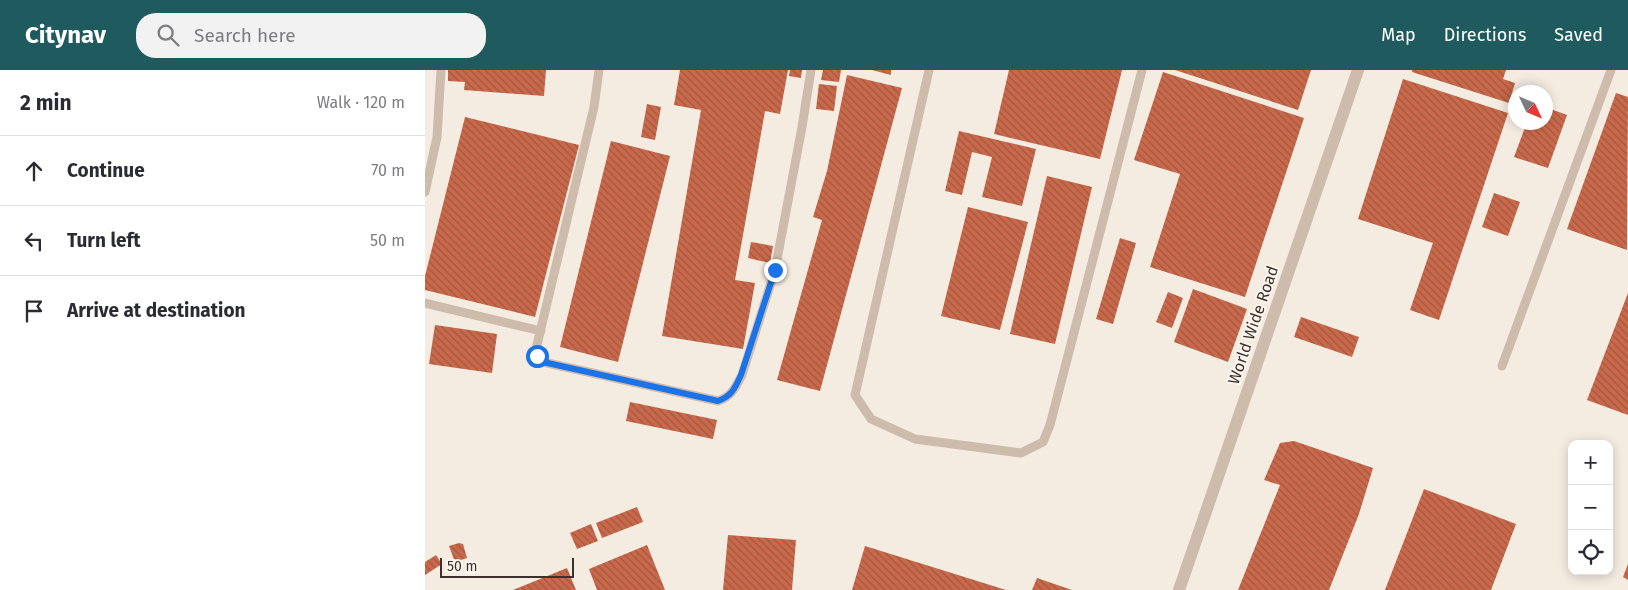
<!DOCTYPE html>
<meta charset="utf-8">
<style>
:root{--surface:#fff;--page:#f2f2f3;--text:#2b2b33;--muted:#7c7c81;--line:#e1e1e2;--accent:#1f5a5e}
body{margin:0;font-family:"Fira Sans",sans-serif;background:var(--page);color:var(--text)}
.controls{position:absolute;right:15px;bottom:15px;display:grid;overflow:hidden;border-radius:10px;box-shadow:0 2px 12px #0003}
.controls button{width:45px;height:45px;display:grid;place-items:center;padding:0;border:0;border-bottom:1px solid var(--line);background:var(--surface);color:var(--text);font:25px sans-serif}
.compass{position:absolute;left:1083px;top:15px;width:45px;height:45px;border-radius:50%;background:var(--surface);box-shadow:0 2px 12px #0003;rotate:134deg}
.scale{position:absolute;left:15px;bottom:12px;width:134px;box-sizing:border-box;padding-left:5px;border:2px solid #3b302b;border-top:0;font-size:14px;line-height:18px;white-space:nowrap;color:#3b302b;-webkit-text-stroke:4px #fbf5ee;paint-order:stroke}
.stop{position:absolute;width:15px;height:15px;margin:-11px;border:4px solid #1a73e8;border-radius:50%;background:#fff}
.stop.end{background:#1a73e8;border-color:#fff;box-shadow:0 1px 5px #0008}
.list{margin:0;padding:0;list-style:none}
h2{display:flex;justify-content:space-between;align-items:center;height:65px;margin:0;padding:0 20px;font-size:21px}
h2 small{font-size:16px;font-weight:400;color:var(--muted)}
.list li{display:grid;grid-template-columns:32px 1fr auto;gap:15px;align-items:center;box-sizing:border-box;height:70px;padding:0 20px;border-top:1px solid var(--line)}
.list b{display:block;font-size:19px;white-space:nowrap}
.list em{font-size:16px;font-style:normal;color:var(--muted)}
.icon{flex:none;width:28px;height:28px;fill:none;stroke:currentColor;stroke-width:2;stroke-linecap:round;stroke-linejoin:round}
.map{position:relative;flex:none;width:1203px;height:520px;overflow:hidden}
header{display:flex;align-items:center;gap:30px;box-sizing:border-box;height:70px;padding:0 25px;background:var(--accent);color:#fff}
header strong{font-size:24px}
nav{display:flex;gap:28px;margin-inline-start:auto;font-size:18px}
.search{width:350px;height:45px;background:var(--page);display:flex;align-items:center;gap:12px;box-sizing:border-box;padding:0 18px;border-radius:20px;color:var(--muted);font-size:19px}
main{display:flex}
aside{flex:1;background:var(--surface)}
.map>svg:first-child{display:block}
.building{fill:url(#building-back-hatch)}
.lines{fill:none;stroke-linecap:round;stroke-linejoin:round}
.service{stroke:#cdbbac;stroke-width:9}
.minor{stroke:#cdbbac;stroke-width:12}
.route{stroke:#1a73e8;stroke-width:6}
.labels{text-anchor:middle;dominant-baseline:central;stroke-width:4;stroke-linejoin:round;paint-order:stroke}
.street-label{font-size:16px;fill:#3b302b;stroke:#fbf5ee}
</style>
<header>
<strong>Citynav</strong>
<div class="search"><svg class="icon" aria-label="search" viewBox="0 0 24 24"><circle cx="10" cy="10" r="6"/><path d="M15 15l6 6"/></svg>Search here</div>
<nav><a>Map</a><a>Directions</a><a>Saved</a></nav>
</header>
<main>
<aside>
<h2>2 min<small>Walk · 120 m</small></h2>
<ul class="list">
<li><svg class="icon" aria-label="ahead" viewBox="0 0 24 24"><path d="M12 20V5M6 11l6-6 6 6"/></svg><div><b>Continue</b></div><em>70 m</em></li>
<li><svg class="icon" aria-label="left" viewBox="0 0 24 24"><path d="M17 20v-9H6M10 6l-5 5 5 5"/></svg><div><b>Turn left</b></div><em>50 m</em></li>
<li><svg class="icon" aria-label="arrive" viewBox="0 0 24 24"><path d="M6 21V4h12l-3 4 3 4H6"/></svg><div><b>Arrive at destination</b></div></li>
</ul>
</aside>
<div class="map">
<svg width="1203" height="520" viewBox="0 0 1203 520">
<defs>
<pattern id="building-back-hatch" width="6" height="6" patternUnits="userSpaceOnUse" patternTransform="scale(1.25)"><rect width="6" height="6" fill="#c8694b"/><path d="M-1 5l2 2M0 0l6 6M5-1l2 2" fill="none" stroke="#a4573f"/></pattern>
</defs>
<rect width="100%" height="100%" fill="#f4ebe1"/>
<!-- building -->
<g class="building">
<polygon points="23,0 121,0 119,26 39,20 40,12 23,11"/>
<polygon points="255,0 363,0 355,44 340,41 310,210 330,213 318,279 237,266 276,40 249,35"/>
<polygon points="365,0 377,0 376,8 364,6"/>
<polygon points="398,0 416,0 414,12 396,10"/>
<polygon points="447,0 466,0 466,5"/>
<polygon points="584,0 697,0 675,89 569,64"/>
<polygon points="750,0 886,0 873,40"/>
<polygon points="987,0 1081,0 1078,9 1090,13 1084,33 987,2"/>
<polygon points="738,2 879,48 820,227 725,197 755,104 709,90"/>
<polygon points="422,5 477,18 395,321 352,310 397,150 388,147 402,101"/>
<polygon points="978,9 1083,43 1014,250 985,240 1008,173 933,149"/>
<polygon points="394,14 412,16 409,41 391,39"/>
<polygon points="1191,23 1203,27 1202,180 1142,159"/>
<polygon points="222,34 236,37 230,70 216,67"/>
<polygon points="1120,37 1142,45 1123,98 1089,87 1102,52 1120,52"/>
<polygon points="40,47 154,75 110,247 0,220 0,206"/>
<polygon points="534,61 611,79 597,136 557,127 567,87 547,82 537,125 520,121"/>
<polygon points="186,71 245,86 193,292 135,277"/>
<polygon points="622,106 667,117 630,274 585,264"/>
<polygon points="1069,123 1095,132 1083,166 1057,157"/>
<polygon points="543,137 603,152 575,260 516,246"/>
<polygon points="695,168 711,173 688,254 671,249"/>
<polygon points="326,172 348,176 345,193 323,188"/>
<polygon points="768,219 822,239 803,292 749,272"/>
<polygon points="743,222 758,228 747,258 731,252"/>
<polygon points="1203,223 1203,345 1162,330"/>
<polygon points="876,247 934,267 927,287 869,267"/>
<polygon points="10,255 72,264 67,303 4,294"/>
<polygon points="205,332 292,350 288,369 201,351"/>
<polygon points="869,371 948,398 934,444 904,520 813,520 855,415 839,410 855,373"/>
<polygon points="999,419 1091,454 1066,520 960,520"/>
<polygon points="212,437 218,452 177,468 171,453"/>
<polygon points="166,454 173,471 152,479 145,463"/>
<polygon points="303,465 371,470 367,520 298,520"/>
<polygon points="34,473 38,474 42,488 30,492 24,476"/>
<polygon points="222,475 240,520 172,520 164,499"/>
<polygon points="440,476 581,520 427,520"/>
<polygon points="11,485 17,494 0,505 0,492"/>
<polygon points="1203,494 1203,510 1198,507"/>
<polygon points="142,498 151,520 88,520"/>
<polygon points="612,508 647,520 607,520"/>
</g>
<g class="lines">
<!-- service -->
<g class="service">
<path d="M174,0L169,37L111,279L112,287L118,292L293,331C307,326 310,318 317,305L350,200L377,57L386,0"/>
<polyline points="504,0 430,325 446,349 490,369 596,383 618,372 625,355 717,0"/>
<polyline points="0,122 12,67 16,0"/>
<polyline points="0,233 116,261"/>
<polyline points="1077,296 1186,0"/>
</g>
<!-- minor -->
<polyline class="minor" points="754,520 933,0"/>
</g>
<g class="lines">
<!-- route -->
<path class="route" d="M112,286L118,292L293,331C307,326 310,318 316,305L350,200"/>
</g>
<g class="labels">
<!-- street labels -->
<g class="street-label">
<text transform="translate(828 255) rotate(-71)">World Wide Road</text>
</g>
</g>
</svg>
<div class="controls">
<button>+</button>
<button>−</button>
<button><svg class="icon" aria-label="locate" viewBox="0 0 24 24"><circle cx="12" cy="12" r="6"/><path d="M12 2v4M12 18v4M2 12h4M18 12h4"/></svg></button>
</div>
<svg class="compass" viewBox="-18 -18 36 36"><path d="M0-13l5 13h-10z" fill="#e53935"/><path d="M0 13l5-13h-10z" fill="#7c7c81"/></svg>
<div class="scale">50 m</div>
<div class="stop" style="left:112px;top:286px"></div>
<div class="stop end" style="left:350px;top:200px"></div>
</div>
</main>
